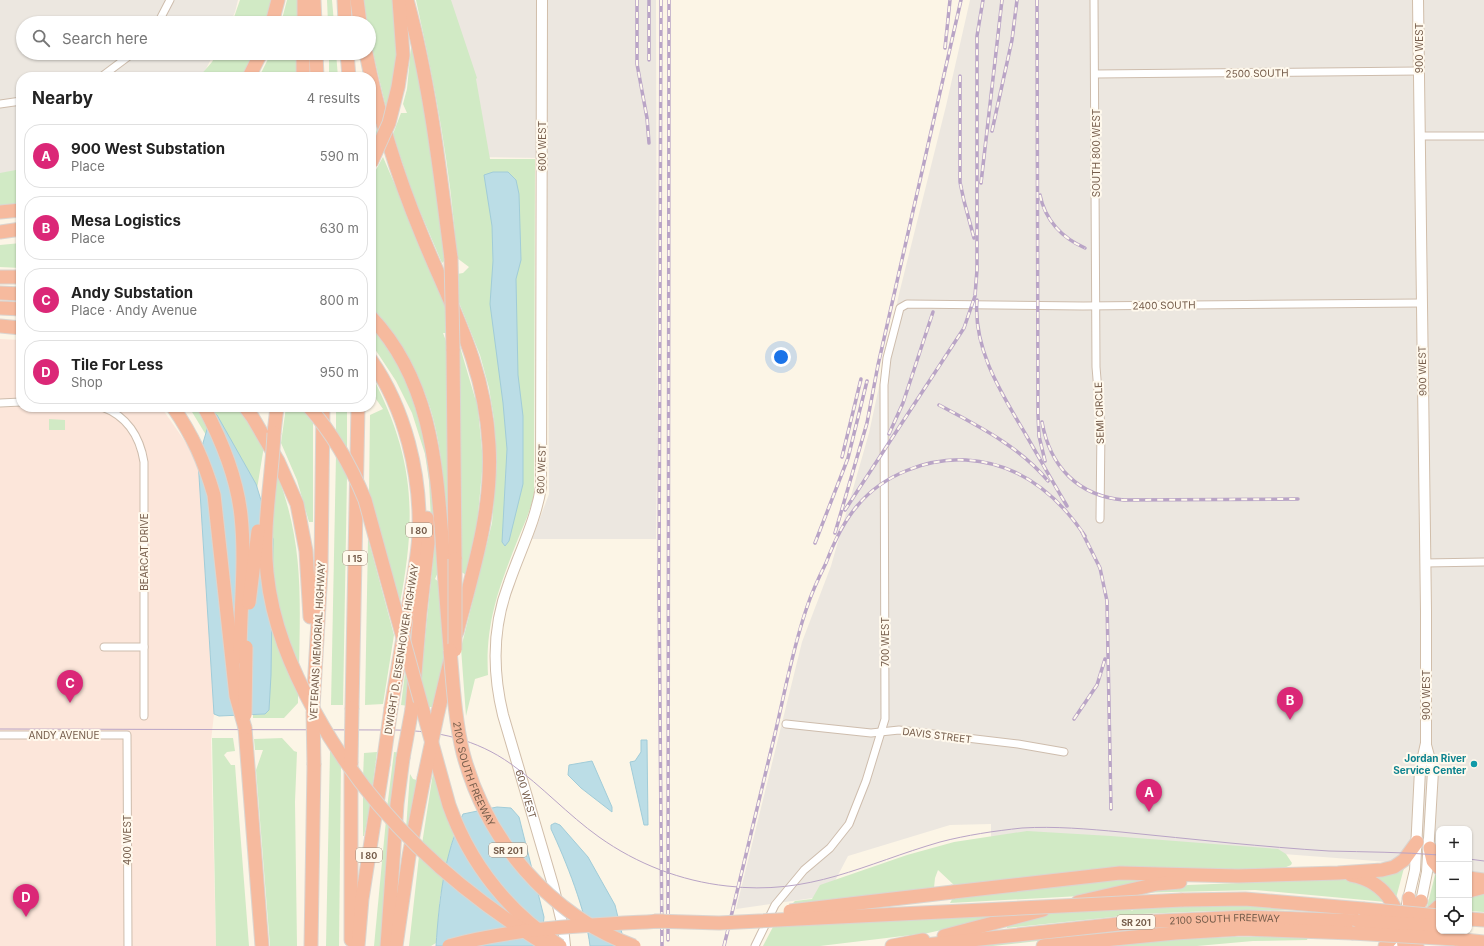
<!DOCTYPE html>
<meta charset="utf-8">
<style>
:root{--surface:#fff;--page:#f6f6f6;--text:#222;--muted:#767676;--line:#e0e0e0;--accent:#db2777}
body{margin:0;font-family:Inter,sans-serif;background:var(--page);color:var(--text)}
.controls{position:absolute;right:12px;bottom:12px;display:grid;overflow:hidden;border-radius:8px;box-shadow:0 1px 3px #0004}
.controls button{width:36px;height:36px;display:grid;place-items:center;padding:0;border:0;border-bottom:1px solid var(--line);background:var(--surface);color:var(--text);font:20px sans-serif}
.you{position:absolute;left:781px;top:357px;width:14px;height:14px;margin:-10px;border:3px solid #fff;border-radius:50%;background:#1a73e8;box-shadow:0 0 0 6px #1a73e833}
.badge{display:grid;place-items:center;width:26px;height:26px;border-radius:50%;background:var(--accent);color:#fff;font-size:13px;font-weight:700}
.pin{position:absolute;translate:-50% -33px;filter:drop-shadow(0 1px 2px #0008)}
.pin::after{content:'';position:absolute;top:21px;width:14px;height:12px;background:inherit;clip-path:polygon(0 0,100% 0,50% 100%)}
.list{margin:0;padding:0;list-style:none}
h2{display:flex;justify-content:space-between;align-items:center;height:52px;margin:0;padding:0 16px;font-size:17px}
h2 small{font-size:13px;font-weight:400;color:var(--muted)}
.list li{display:grid;grid-template-columns:26px 1fr auto;gap:12px;align-items:center;box-sizing:border-box;height:64px;margin:0 8px 8px;padding:0 8px;border:1px solid var(--line);border-radius:16px}
.list b{display:block;font-size:15px;white-space:nowrap}
.list p{margin:0;font-size:13px;white-space:nowrap;color:var(--muted)}
.list em{font-size:13px;font-style:normal;color:var(--muted)}
.icon{flex:none;width:22px;height:22px;fill:none;stroke:currentColor;stroke-width:2;stroke-linecap:round;stroke-linejoin:round}
.map{position:relative;flex:none;width:1484px;height:946px;overflow:hidden}
.search{position:absolute;background:var(--surface);box-shadow:0 1px 3px #0004;left:16px;top:16px;width:360px;height:44px;display:flex;align-items:center;gap:10px;box-sizing:border-box;padding:0 14px;border-radius:22px;color:var(--muted);font-size:15px}
.panel{position:absolute;background:var(--surface);box-shadow:0 1px 3px #0004;left:16px;top:72px;width:360px;height:340px;border-radius:16px}
.map>svg:first-child{display:block}
.commercial{fill:#fce6da}
.industrial{fill:#ece7e0}
.green{fill:#d1eac5}
.water{fill:#bbdde6;stroke:#a1ccd8}
.lines{fill:none;stroke-linecap:round;stroke-linejoin:round}
.street-casing{stroke:#cebdad;stroke-width:9}
.secondary-casing{stroke:#d1beaa;stroke-width:12}
.highway-casing{stroke:#dbd5d0;stroke-width:15}
.street{stroke:#fff;stroke-width:7}
.secondary{stroke:#fff;stroke-width:10}
.highway{stroke:#f6ba9e;stroke-width:13}
.tram{stroke:#b9a4c6;stroke-width:1}
.rail-casing{stroke:#b9a4c6;stroke-width:3.5}
.rail{stroke:#fff9ed;stroke-width:2;stroke-dasharray:6;stroke-linecap:butt}
.highway-bridge-casing{stroke:#dbd5d0;stroke-width:15;stroke-linecap:butt}
.highway-bridge{stroke:#f6ba9e;stroke-width:13}
.culture-dot{fill:#0f9aa8;stroke:#fff9ed;stroke-width:1.5}
.labels{text-anchor:middle;dominant-baseline:central;stroke-width:4;stroke-linejoin:round;paint-order:stroke}
.shield{fill:#fff9ed;stroke:#9f8c7c;stroke-width:1}
.shield-label{font-size:9px;font-weight:bold;fill:#765d4b}
.street-label{font-size:10px;fill:#765d4b;stroke:#fff9ed}
.culture-label{font-size:10px;font-weight:bold;fill:#0d838f;stroke:#fff9ed;text-anchor:end}
</style>
<div class="map">
<svg width="1484" height="946" viewBox="0 0 1484 946">
<rect width="100%" height="100%" fill="#fcf5e6"/>
<!-- commercial -->
<polygon class="commercial" points="0,339 21,340 21,407 161,407 198,460 214,714 211,741 216,946 0,946"/>
<!-- industrial -->
<g class="industrial">
<polygon points="0,0 238,0 235,12 230,23 23,23 23,53 214,53 202,77 21,77 21,172 0,176"/>
<polygon points="432,0 656,0 657,446 656,539 532,539 549,494 547,158 478,157"/>
<polygon points="970,0 1484,0 1484,874 1469,872 1469,829 1439,829 1439,867 1376,861 1107,841 991,838 991,824 950,825 848,856 827,896 736,909 802,642 831,566 869,433 899,294 946,106"/>
</g>
<!-- green -->
<g class="green">
<polygon points="240,0 274,0 268,23 232,23"/>
<polygon points="287,0 297,0 297,23 281,23"/>
<polygon points="327,0 332,0 334,23 328,23"/>
<polygon points="363,0 398,0 399,47 387,112 369,36 369,23 367,23"/>
<path d="M416,0H451L477,78L476,79L490,159H535L534,493C531,510 524,524 518,539C499,587 485,623 488,675L475,679L466,716L461,648L492,523L497,462L494,419L489,388L480,355L458,300L457,274L463,273L469,267L457,258C451,170 435,86 416,0Z"/>
<polygon points="412,37 415,38 447,258 442,263 413,195 393,134 401,113 407,113 403,104 407,89"/>
<polygon points="217,53 257,53 245,77 199,77 212,62"/>
<polygon points="271,53 297,53 296,77 259,77"/>
<polygon points="329,53 336,53 338,77 329,77"/>
<polygon points="371,103 378,138 371,153"/>
<path d="M383,157L449,311V333H443L449,349L448,518C441,465 441,424 417,375C407,355 395,336 381,318C376,312 371,308 371,300L373,301L371,293V179Z"/>
<polygon points="21,169 21,204 0,206 0,173"/>
<polygon points="21,243 21,268 0,267 0,245"/>
<path d="M371,325C395,357 415,393 424,432C434,478 435,525 438,572L435,579L439,582L444,662L433,707H428L421,679L433,560L429,481L425,454L412,413L396,381L371,343Z"/>
<polygon points="458,347 460,347 475,398 477,399 483,461 476,536 474,537 466,575 460,571"/>
<path d="M371,374C414,456 417,513 400,603L369,495L370,415L383,409L371,392Z"/>
<polygon points="189,407 198,407 208,424 206,435"/>
<polygon points="209,407 239,407 264,446 257,489"/>
<polygon points="286,407 300,407 313,423 313,522 309,522 297,480 281,443"/>
<polygon points="336,407 347,407 347,450 336,431"/>
<polygon points="49,419 65,420 65,430 49,430"/>
<polygon points="336,455 347,476 343,705 331,705"/>
<path d="M277,474C304,544 300,598 299,672L276,603L270,529Z"/>
<polygon points="368,538 394,635 383,704 365,705"/>
<polygon points="272,626 298,693 298,703 284,718 253,718 253,715 265,714 269,710"/>
<polygon points="405,673 411,692 409,706 401,705"/>
<polygon points="212,738 233,738 235,751 227,752 224,755 231,765 235,765 249,946 216,946"/>
<polygon points="282,738 294,751 297,752 295,802 297,946 270,946 256,770 263,750 255,750 254,739"/>
<polygon points="330,752 333,752 341,763 339,946 326,946"/>
<polygon points="377,752 372,790 363,778 364,753"/>
<polygon points="394,752 403,753 396,818 387,808"/>
<polygon points="433,773 444,810 454,834 446,868 422,844"/>
<polygon points="410,774 413,779 417,780 407,830 406,829"/>
<polygon points="363,793 371,802 364,836 363,836"/>
<polygon points="386,820 394,830 385,946 374,946"/>
<polygon points="1027,831 1111,836 1278,849 1286,854 1292,863 1291,865 1284,868 1231,870 1116,867 954,885 938,870 935,878 934,888 792,904 795,901 812,899 820,885 907,855 954,842"/>
<polygon points="419,856 444,878 440,897 436,943 431,946 409,946"/>
<polygon points="1404,866 1404,868 1396,898 1384,883 1373,876"/>
<polygon points="1437,874 1439,875 1439,900 1427,907 1435,875"/>
<polygon points="1089,879 1151,879 1080,896 950,903 955,894"/>
<polygon points="1349,879 1368,884 1386,902 1255,890 1130,893 1188,885"/>
<polygon points="1484,893 1484,912 1469,911 1469,897"/>
<polygon points="1228,902 1307,910 1210,911 1142,914 1007,928 1007,925 1064,910 1129,907 1132,911 1136,906"/>
<polygon points="1022,912 928,933 820,946 763,946 774,925"/>
<polygon points="1074,934 1064,938 993,946 967,946"/>
<polygon points="1232,937 1308,937 1307,940 1253,941 1197,946 1106,946 1162,940"/>
</g>
<!-- water -->
<g class="water">
<polygon points="493,172 508,172 516,180 519,194 521,260 516,279 518,375 523,416 523,484 509,541 505,546 502,542 507,449 503,403 490,304 493,261 492,226 484,175"/>
<polygon points="213,414 217,415 256,484 273,539 271,675 269,710 265,714 219,716 214,714 198,460 208,426"/>
<polygon points="641,740 647,740 648,825 644,825 630,762 635,761 641,752"/>
<polygon points="592,761 612,807 612,812 581,788 568,775 569,765"/>
<path d="M497,807L511,808L519,817L544,917L541,946H436C439,901 444,855 463,814Z"/>
<path d="M555,823L560,825L588,857L615,905L625,946H590C586,911 566,861 551,829V825Z"/>
</g>
<g class="lines">
<!-- street casing -->
<g class="street-casing">
<g id="street">
<polyline points="1094,0 1096,367 1101,427 1100,519"/>
<polyline points="158,23 170,0"/>
<polyline points="1096,74 1419,71"/>
<polyline points="101,77 133,53"/>
<polyline points="0,104 21,101"/>
<polyline points="1421,136 1484,136"/>
<polyline points="0,403 21,402"/>
<path d="M102,407C127,416 140,437 144,462V716"/>
<polyline points="1425,563 1484,562"/>
<polyline points="104,647 144,647"/>
<polyline points="786,724 871,733 899,730 1018,744 1064,752"/>
<polyline points="0,735 127,735 128,946"/>
<polyline points="755,946 775,905 804,870 830,848 849,824 866,781 885,719 884,385 887,358 900,308 907,304 1083,306 1421,303"/>
</g>
</g>
<!-- secondary casing -->
<g class="secondary-casing">
<g id="secondary">
<path id="s1" d="M542,0L541,487C536,520 520,551 509,583C492,627 492,670 503,715L553,885L563,927L565,946"/>
<polyline points="1407,904 1415,870 1420,770 1426,743 1426,611 1418,0"/>
<polyline points="1420,907 1427,872 1433,771 1426,745"/>
<polyline points="1396,946 1400,929"/>
</g>
</g>
<!-- highway casing -->
<g class="highway-casing">
<g id="highway">
<polyline points="314,0 315,23"/>
<polyline points="344,0 345,23"/>
<polyline points="357,0 360,23"/>
<path d="M407,0C430,83 440,173 451,258"/>
<polyline points="272,23 278,0"/>
<polyline points="304,23 304,0"/>
<polyline points="316,53 317,77"/>
<polyline points="347,53 349,77"/>
<path d="M366,53C378,114 397,175 421,233C450,305 485,364 489,445C493,509 473,571 457,632"/>
<polyline points="249,77 261,53"/>
<polyline points="303,77 303,53"/>
<polyline points="398,87 403,55 399,0"/>
<polyline points="0,212 21,210"/>
<polyline points="0,232 21,229"/>
<polyline points="0,277 21,277"/>
<polyline points="0,293 21,294"/>
<polyline points="0,308 21,309"/>
<path d="M371,317C429,378 436,459 442,538C444,574 447,611 450,647"/>
<polyline points="0,326 21,328"/>
<polyline points="453,349 455,559"/>
<path d="M371,360C405,409 421,474 419,533C418,557 413,580 409,603C403,638 397,673 391,708"/>
<polyline points="245,407 253,418 278,461 297,504 306,551 310,617"/>
<polyline points="274,433 277,407"/>
<polyline points="313,707 321,570 323,407"/>
<polyline points="352,708 358,407"/>
<polyline points="412,709 420,614 428,543 427,518"/>
<polyline points="438,712 450,661"/>
<polyline points="245,728 262,946"/>
<polyline points="351,763 351,940"/>
<polyline points="1430,848 1433,861 1439,868"/>
<path d="M1351,875C1389,882 1401,912 1404,946"/>
<polyline points="1469,878 1484,880"/>
<polyline points="1469,891 1484,887"/>
<polyline points="953,892 1120,873 1238,876 1338,873 1382,870 1394,867 1404,860 1417,842"/>
<polyline points="1409,898 1410,917 1417,946"/>
<polyline points="1182,900 1245,899 1363,909"/>
<polyline points="1078,902 1157,884 1180,882"/>
<polyline points="1469,919 1484,920"/>
<polyline points="1421,922 1439,906"/>
<polyline points="944,936 1043,910"/>
<polyline points="1455,939 1484,942"/>
<polyline points="311,946 314,765"/>
<polyline points="358,946 362,899 383,765"/>
<polyline points="387,946 397,804 403,758"/>
<polyline points="396,946 409,856 424,778"/>
<polyline points="892,946 923,940"/>
<path id="s2" d="M916,946L1137,922L1247,917L1358,921"/>
<polyline points="1043,946 1175,933 1242,929 1352,933"/>
<polyline points="1385,946 1415,912 1421,901"/>
</g>
</g>
<!-- street -->
<use href="#street" class="street"/>
<!-- secondary -->
<use href="#secondary" class="secondary"/>
<!-- highway -->
<use href="#highway" class="highway"/>
<!-- tram -->
<g class="tram">
<path d="M0,729L396,730C438,731 476,739 511,764C542,786 568,815 599,837C637,864 681,881 727,886C810,896 864,864 940,842C967,835 994,831 1022,828C1055,826 1088,829 1121,832C1157,836 1194,839 1230,843C1263,846 1296,849 1329,851C1366,852 1402,852 1439,855"/>
<polyline points="1469,859 1484,861"/>
</g>
<!-- rail casing -->
<g class="rail-casing">
<g id="rail">
<polyline points="637,0 637,64 647,118 649,143"/>
<polyline points="661,0 659,591 662,946"/>
<polyline points="1037,0 1038,415 1039,436 1045,461"/>
<polyline points="945,48 950,0"/>
<polyline points="649,60 649,0"/>
<polyline points="960,76 960,182 964,201 974,238"/>
<polyline points="992,131 1012,40 1017,0"/>
<polyline points="981,183 1002,0"/>
<path d="M1040,195C1045,220 1062,238 1085,248"/>
<path d="M977,300C973,350 1002,394 1026,435C1040,459 1053,483 1067,506"/>
<path d="M939,405C978,426 1019,446 1048,481"/>
<path d="M1042,422C1050,467 1078,496 1124,500L1298,499"/>
<polyline points="889,434 903,403 933,312"/>
<polyline points="842,457 861,379"/>
<polyline points="845,510 964,328 975,296 977,270 977,36 983,0"/>
<polyline points="1082,532 1100,568 1107,601 1111,809"/>
<polyline points="835,533 867,423 878,365 961,0"/>
<polyline points="815,543 848,458 867,381"/>
<polyline points="1074,719 1097,685 1105,659"/>
<polyline points="668,940 669,0"/>
<path d="M724,946C740,878 757,810 773,742C784,697 792,650 807,607C812,592 819,577 826,563C834,542 843,522 858,505C883,475 927,458 966,460C1018,463 1057,494 1085,536"/>
</g>
</g>
<!-- rail -->
<use href="#rail" class="rail"/>
<!-- highway-bridge casing -->
<g class="highway-bridge-casing">
<g id="highway-bridge">
<polyline points="371,163 389,123 398,87"/>
<polyline points="451,258 453,349"/>
<path d="M173,407C193,436 204,461 214,495L236,696L245,728"/>
<path d="M204,407C222,441 237,477 241,516C246,562 240,610 240,657"/>
<path d="M309,407C334,435 351,466 365,500L449,805C470,864 509,912 560,946"/>
<path d="M274,433C272,480 262,526 267,573C272,623 291,668 315,712C369,811 452,888 548,946"/>
<polyline points="455,559 455,650"/>
<polyline points="249,603 258,531"/>
<path id="s3" d="M450,650C453,684 455,720 463,753C486,840 549,915 634,946"/>
<polyline points="313,711 314,765"/>
<polyline points="245,715 246,647"/>
<polyline points="403,758 412,709"/>
<polyline points="351,763 352,708"/>
<polyline points="383,765 391,708"/>
<polyline points="424,778 438,712"/>
<polyline points="1363,909 1439,916"/>
<polyline points="790,911 953,892"/>
<polyline points="654,921 719,923 1182,900"/>
<polyline points="1358,921 1439,926"/>
<polyline points="1352,933 1455,939"/>
<path d="M449,946C518,927 592,925 663,921"/>
</g>
</g>
<!-- highway-bridge -->
<use href="#highway-bridge" class="highway-bridge"/>
</g>
<!-- markers -->
<circle class="culture-dot" cx="1474" cy="764" r="4"/>
<g class="labels">
<!-- shield labels -->
<g class="shield">
<rect x="406" y="523" width="26" height="14" rx="3"/>
<rect x="343" y="551" width="24" height="14" rx="3"/>
<rect x="489" y="843" width="38" height="14" rx="3"/>
<rect x="356" y="848" width="26" height="14" rx="3"/>
<rect x="1117" y="915" width="38" height="14" rx="3"/>
</g>
<g class="shield-label">
<text x="419" y="530">I 80</text>
<text x="355" y="558">I 15</text>
<text x="508" y="850">SR 201</text>
<text x="369" y="855">I 80</text>
<text x="1136" y="922">SR 201</text>
</g>
<!-- street labels -->
<g class="street-label">
<text transform="translate(1419 48) rotate(-90)">900 WEST</text>
<text transform="translate(1257 73) rotate(-1)">2500 SOUTH</text>
<text transform="translate(542 146) rotate(-90)">600 WEST</text>
<text transform="translate(1096 153) rotate(-90)">SOUTH 800 WEST</text>
<text transform="translate(1164 305) rotate(-1)">2400 SOUTH</text>
<text transform="translate(1422 371) rotate(-91)">900 WEST</text>
<text transform="translate(1099 413) rotate(-92)">SEMI CIRCLE</text>
<text transform="translate(541 469) rotate(-88)">600 WEST</text>
<text transform="translate(144 552) rotate(-90)">BEARCAT DRIVE</text>
<text transform="translate(317 641) rotate(-87)">VETERANS MEMORIAL HIGHWAY</text>
<text transform="translate(885 642) rotate(-90)">700 WEST</text>
<text transform="translate(401 649) rotate(-81)">DWIGHT D. EISENHOWER HIGHWAY</text>
<text transform="translate(1426 695) rotate(-90)">900 WEST</text>
<text x="64" y="735">ANDY AVENUE</text>
<text transform="translate(937 735) rotate(7)">DAVIS STREET</text>
<text stroke="none"><textPath href="#s3" startOffset="127">2100 SOUTH FREEWAY</textPath></text>
<text stroke="none"><textPath href="#s1" startOffset="805">600 WEST</textPath></text>
<text transform="translate(127 840) rotate(-90)">400 WEST</text>
<text stroke="none"><textPath href="#s2" startOffset="310">2100 SOUTH FREEWAY</textPath></text>
</g>
<!-- culture labels -->
<g class="culture-label">
<text x="1466" y="758">Jordan River<tspan x="1466" dy="12">Service Center</tspan></text>
</g>
</g>
</svg>
<div class="controls">
<button>+</button>
<button>−</button>
<button><svg class="icon" aria-label="locate" viewBox="0 0 24 24"><circle cx="12" cy="12" r="6"/><path d="M12 2v4M12 18v4M2 12h4M18 12h4"/></svg></button>
</div>
<div class="you"></div>
<div class="pin badge" style="left:1149px;top:812px">A</div>
<div class="pin badge" style="left:1290px;top:720px">B</div>
<div class="pin badge" style="left:70px;top:703px">C</div>
<div class="pin badge" style="left:26px;top:917px">D</div>
<div class="search"><svg class="icon" aria-label="search" viewBox="0 0 24 24"><circle cx="10" cy="10" r="6"/><path d="M15 15l6 6"/></svg>Search here</div>
<section class="panel">
<h2>Nearby<small>4 results</small></h2>
<ul class="list">
<li><span class="badge">A</span><div><b>900 West Substation</b><p>Place</p></div><em>590 m</em></li>
<li><span class="badge">B</span><div><b>Mesa Logistics</b><p>Place</p></div><em>630 m</em></li>
<li><span class="badge">C</span><div><b>Andy Substation</b><p>Place · Andy Avenue</p></div><em>800 m</em></li>
<li><span class="badge">D</span><div><b>Tile For Less</b><p>Shop</p></div><em>950 m</em></li>
</ul>
</section>
</div>
